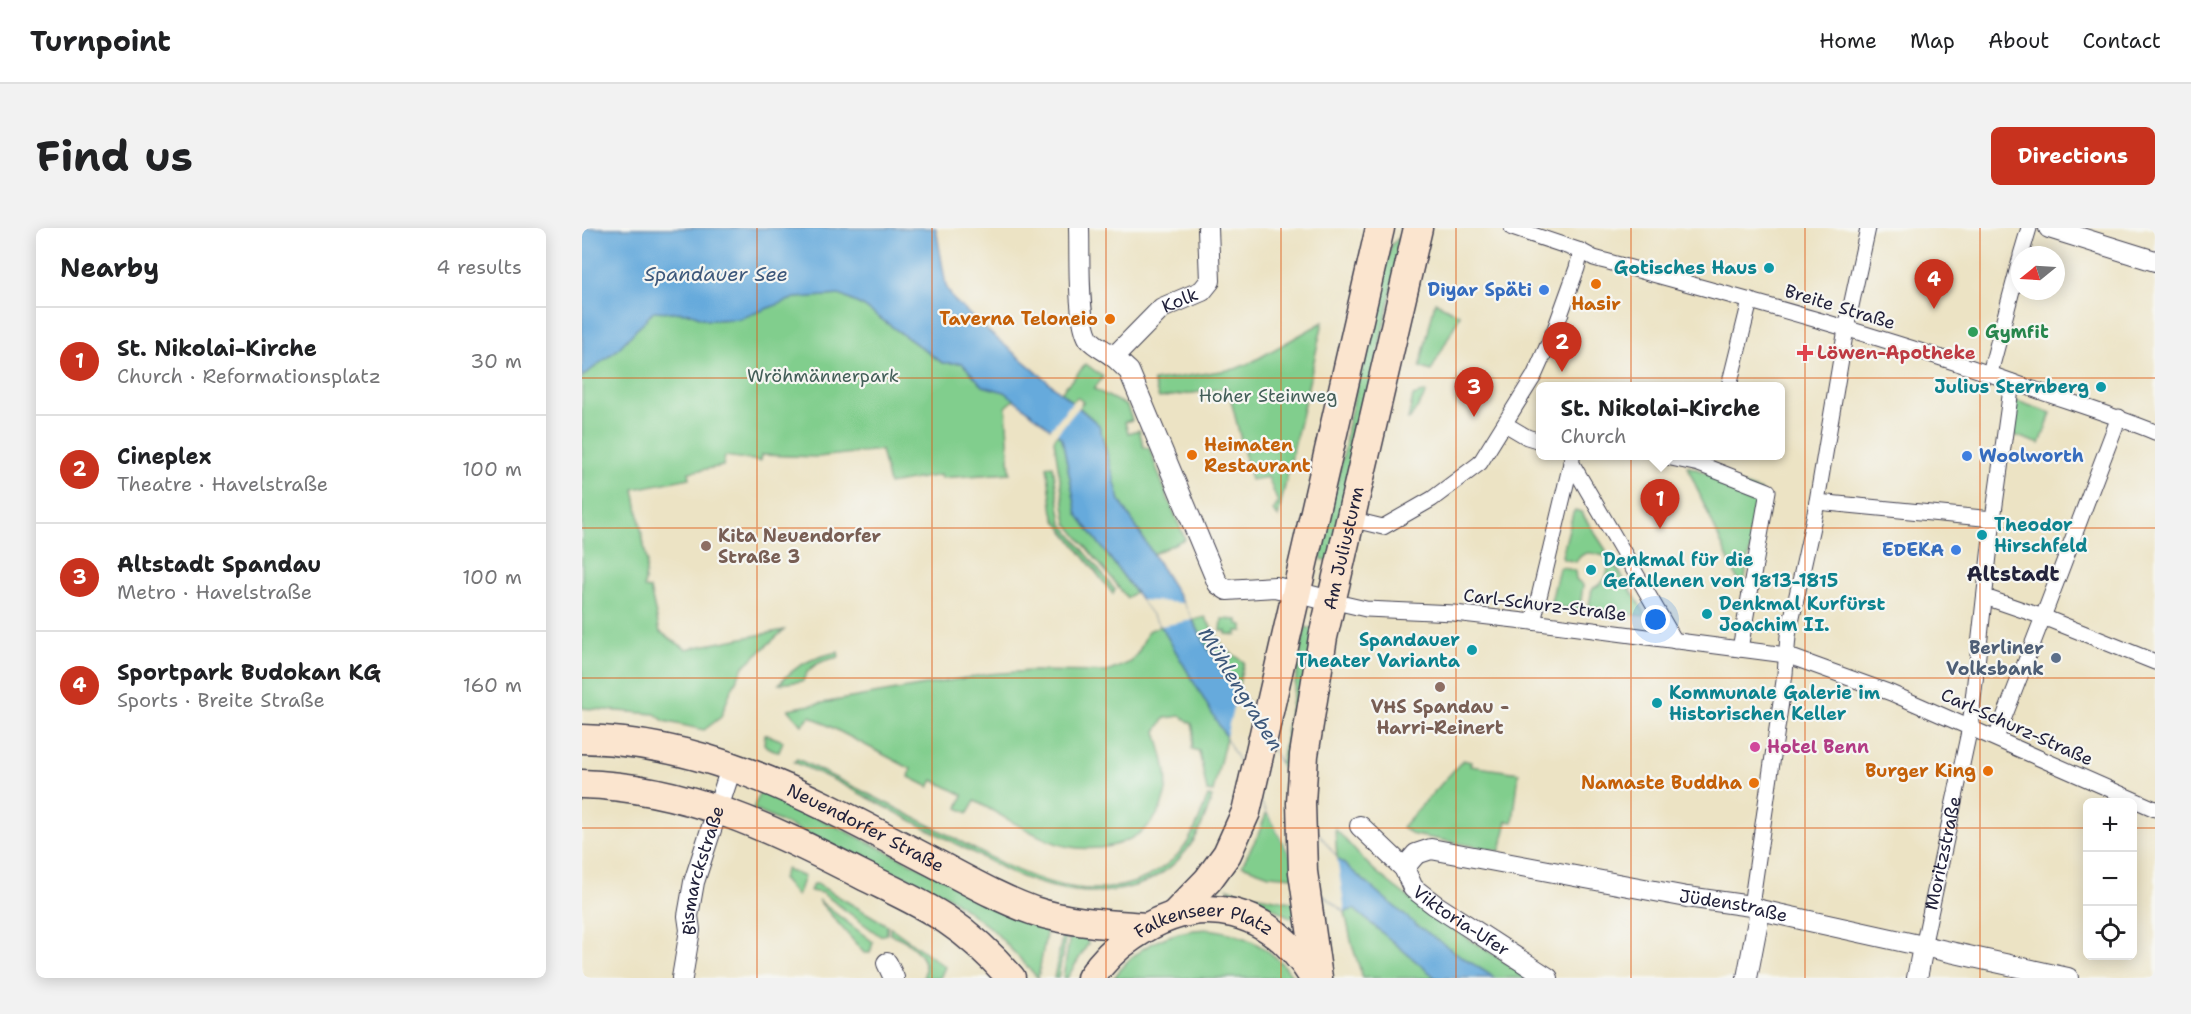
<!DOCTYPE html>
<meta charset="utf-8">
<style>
:root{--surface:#fff;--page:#f2f2f2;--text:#202124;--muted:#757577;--line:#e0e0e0;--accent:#c8321e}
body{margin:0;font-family:"Shantell Sans",sans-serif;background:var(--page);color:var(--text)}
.controls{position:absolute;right:18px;bottom:18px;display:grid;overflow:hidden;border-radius:9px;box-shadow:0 3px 15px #0003}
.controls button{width:54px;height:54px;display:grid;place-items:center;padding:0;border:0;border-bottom:2px solid var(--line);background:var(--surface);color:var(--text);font:30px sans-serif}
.compass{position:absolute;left:1429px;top:18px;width:54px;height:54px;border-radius:50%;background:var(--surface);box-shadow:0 3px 15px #0003;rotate:252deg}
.you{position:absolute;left:1074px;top:392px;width:21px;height:21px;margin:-15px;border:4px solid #fff;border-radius:50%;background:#1a73e8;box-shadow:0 0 0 9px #1a73e833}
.badge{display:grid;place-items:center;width:39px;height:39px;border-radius:50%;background:var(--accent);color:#fff;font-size:20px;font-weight:700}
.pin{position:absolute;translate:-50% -50px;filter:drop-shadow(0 2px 3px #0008)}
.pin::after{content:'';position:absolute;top:32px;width:21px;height:18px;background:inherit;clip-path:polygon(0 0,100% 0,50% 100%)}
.popup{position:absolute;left:954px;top:154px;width:249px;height:78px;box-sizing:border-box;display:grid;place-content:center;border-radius:9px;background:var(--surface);filter:drop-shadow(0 2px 4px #0005);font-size:20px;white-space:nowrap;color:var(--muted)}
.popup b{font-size:22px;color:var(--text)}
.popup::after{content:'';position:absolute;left:50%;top:100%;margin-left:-12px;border:12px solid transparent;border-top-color:var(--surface)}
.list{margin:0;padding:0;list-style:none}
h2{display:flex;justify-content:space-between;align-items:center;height:78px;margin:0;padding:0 24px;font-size:26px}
h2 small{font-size:20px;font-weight:400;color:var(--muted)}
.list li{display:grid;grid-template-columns:39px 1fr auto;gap:18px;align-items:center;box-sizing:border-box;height:108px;padding:0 24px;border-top:2px solid var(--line)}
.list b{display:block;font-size:22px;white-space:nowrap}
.list p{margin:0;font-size:20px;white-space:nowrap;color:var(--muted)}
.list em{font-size:20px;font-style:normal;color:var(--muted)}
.icon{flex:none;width:33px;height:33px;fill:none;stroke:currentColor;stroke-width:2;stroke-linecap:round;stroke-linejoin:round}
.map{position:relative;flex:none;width:1573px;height:750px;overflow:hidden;border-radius:9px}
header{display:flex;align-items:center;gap:36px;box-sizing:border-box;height:84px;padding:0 30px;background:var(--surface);border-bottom:2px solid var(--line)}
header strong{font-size:28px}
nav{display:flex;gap:33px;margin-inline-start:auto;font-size:21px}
.intro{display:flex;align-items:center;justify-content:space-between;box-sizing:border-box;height:144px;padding:0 36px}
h1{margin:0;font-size:42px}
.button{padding:15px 27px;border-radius:9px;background:var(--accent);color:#fff;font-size:21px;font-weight:700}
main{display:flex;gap:36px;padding:0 36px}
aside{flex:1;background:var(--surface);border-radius:9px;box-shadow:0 3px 15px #0003}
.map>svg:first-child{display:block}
.green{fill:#81ce8d;stroke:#527864;stroke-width:1.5}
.water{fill:#66aadc;stroke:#44668c;stroke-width:1.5}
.pier{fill:#ece3c4}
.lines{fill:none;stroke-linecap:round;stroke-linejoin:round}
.pedestrian-casing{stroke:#403f50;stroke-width:17}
.minor-casing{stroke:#403f50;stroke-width:22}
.secondary-casing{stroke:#403f50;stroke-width:31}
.pedestrian{stroke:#fff;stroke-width:15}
.minor{stroke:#fff;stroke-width:20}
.secondary{stroke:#fbe5cf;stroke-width:28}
.grid{fill:none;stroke:#de560e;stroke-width:1.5;stroke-opacity:0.55}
.culture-dot{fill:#0f9aa8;stroke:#f6f6f2;stroke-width:2}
.food-dot{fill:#e8710a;stroke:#f6f6f2;stroke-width:2}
.shop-dot{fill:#3f7fe0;stroke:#f6f6f2;stroke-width:2}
.leisure-dot{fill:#2e9e5b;stroke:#f6f6f2;stroke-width:2}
.health-dot{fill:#e0444e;stroke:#f6f6f2;stroke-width:2}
.education-dot{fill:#8d6e63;stroke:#f6f6f2;stroke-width:2}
.service-dot{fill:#5c6f8a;stroke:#f6f6f2;stroke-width:2}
.hotel-dot{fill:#d1479c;stroke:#f6f6f2;stroke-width:2}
.labels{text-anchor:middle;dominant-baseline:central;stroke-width:4.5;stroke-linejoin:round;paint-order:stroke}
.culture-label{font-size:18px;font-weight:bold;fill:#0d838f;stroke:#f6f6f2;text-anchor:start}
.shop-label{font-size:18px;font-weight:bold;fill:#366cbe;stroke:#f6f6f2;text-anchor:end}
.street-label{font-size:18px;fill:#22223b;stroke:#f6f6f2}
.food-label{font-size:18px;font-weight:bold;fill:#c56008;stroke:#f6f6f2;text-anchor:end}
.leisure-label{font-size:18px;font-weight:bold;fill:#27864d;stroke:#f6f6f2;text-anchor:start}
.health-label{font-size:18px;font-weight:bold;fill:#be3a42;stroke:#f6f6f2;text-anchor:start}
.park-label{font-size:18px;fill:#435e58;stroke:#f6f6f2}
.education-label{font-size:18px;font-weight:bold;fill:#785e54;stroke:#f6f6f2;text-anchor:start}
.service-label{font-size:18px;font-weight:bold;fill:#4e5e75;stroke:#f6f6f2;text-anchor:end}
.hotel-label{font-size:18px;font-weight:bold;fill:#b23c85;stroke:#f6f6f2;text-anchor:start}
.water-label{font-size:20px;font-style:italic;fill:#3d587b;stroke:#f6f6f2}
.quarter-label{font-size:21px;font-weight:bold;fill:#22223b;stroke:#f6f6f2}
</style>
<header>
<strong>Turnpoint</strong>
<nav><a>Home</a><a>Map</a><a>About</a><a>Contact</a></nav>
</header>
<div class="intro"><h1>Find us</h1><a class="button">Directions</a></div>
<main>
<aside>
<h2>Nearby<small>4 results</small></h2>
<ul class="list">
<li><span class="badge">1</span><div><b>St. Nikolai-Kirche</b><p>Church · Reformationsplatz</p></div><em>30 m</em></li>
<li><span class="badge">2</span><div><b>Cineplex</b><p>Theatre · Havelstraße</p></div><em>100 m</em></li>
<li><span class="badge">3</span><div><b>Altstadt Spandau</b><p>Metro · Havelstraße</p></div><em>100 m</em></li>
<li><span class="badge">4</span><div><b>Sportpark Budokan KG</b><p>Sports · Breite Straße</p></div><em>160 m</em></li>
</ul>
</aside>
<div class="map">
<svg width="1573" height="750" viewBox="0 0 1573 750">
<rect width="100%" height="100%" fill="#f6f6f2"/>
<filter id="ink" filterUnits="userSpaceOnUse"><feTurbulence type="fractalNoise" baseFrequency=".0167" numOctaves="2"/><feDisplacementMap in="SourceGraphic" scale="12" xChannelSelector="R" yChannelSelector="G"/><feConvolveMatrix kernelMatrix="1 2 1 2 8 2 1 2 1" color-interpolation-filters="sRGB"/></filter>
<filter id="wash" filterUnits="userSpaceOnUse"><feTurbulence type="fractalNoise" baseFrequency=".008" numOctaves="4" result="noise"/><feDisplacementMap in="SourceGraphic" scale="24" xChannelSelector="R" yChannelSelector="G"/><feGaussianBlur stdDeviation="1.35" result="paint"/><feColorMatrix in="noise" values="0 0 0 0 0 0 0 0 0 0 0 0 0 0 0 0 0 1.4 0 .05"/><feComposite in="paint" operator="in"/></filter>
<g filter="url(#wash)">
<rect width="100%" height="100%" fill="#ece3c4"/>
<!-- green -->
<g class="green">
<polygon points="822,6 750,334 739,331 739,322 763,220 765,200 809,17"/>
<polygon points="258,67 281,78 360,135 380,135 401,158 423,164 433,171 424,179 428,245 359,250 358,247 307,256 299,222 236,229 179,227 178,233 143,228 141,238 107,244 108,250 52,261 65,334 62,360 68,361 78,404 104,421 202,402 161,439 147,467 139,489 122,502 82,493 73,486 0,480 0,149 36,121 72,83 107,85 126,92 157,91 213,70"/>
<polygon points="853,74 878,87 849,143 838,139"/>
<polygon points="741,94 699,275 696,289 691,283 696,275 686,249 669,252 646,160 577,170 571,153 653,141 670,134"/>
<polygon points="504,136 521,149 512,161 545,178 550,192 543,194 546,205 557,202 562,220 567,220 585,268 603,311 571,326 538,273 517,197 497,179 501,174 495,169 491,174 479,164"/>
<polygon points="843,164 844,166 828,191 826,191 831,168"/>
<polygon points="1432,172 1469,185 1458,216 1421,203"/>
<polygon points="475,206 480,210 495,286 553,364 545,370 485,295 472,212"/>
<polygon points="465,238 471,238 480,295 533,362 531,366 475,294 471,285"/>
<polygon points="1105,238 1179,263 1162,356 1156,353"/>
<path d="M993,282L999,284L1024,322L1023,328C1011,326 1002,320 994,334L981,331L980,328L991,285Z"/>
<path d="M1027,336L1033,337L1063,385L1062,388L1009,382L1007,378L1010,361C1023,354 1025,350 1027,336Z"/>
<polygon points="980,339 993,343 994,351 1001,357 998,380 996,381 968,378 977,340"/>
<polygon points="623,389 642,420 662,434 656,459 628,424 611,392"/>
<polygon points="640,391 656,392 656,396 661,397 661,403 655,403 655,407 644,406 644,403 639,403"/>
<path d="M579,398L644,509L631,564L625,563L617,523L610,521L612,504L610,496L599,488L583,490L574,503C578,521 587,543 584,562C576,608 531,626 488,619C462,615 418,586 393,573L386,585L376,580L381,567L351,552L347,559L327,549L329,541L228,488L220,497L206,481L406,446L448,443L525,444L549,434L557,423L566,403Z"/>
<polygon points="723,399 735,402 712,649 687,647 660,637 676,607 689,573 700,529"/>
<path d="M256,424L257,429C241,432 226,437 221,453L197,456C213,437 232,429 256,424Z"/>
<polygon points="183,506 201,513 197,524 185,519 182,516"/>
<path d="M215,531C261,553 307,576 353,600C417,633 491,685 565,649C582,640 599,627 608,610C616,597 620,582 626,568L630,569C625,584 620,599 612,612C570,677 492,672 430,645L254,553L212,534Z"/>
<polygon points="881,532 889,534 888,538 937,545 931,594 925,593 918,623 832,607 820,599"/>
<polygon points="179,562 465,701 456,750 412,703 367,669 332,652 297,639 171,581"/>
<path d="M753,601C768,616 782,634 798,647C845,686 898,718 949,750H913L880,729L833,696L755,630Z"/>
<polygon points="204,641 222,649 215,668 200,651"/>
<polygon points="231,656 235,656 305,697 305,706 298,708 240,665 228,663"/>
<polygon points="646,660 660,665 715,675 714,689 709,690 682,675 649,665"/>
<polygon points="236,672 291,714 288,725 282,725"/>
<polygon points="772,681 844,742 854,750 781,750 770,717 763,684"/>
<path d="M308,699L363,739L358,750H341C350,730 325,711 308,706Z"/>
<path d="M626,701C662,705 691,720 712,750H532C553,718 589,702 626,701Z"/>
<polygon points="481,705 484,706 476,750 472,750"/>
<polygon points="488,707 504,709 506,716 485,750 481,750"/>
</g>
<!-- water -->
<polygon class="water" points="0,0 354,0 364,58 371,71 399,97 517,197 538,273 601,375 628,424 660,465 733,601 755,630 833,696 880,729 913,750 854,750 772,681 763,684 734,661 707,625 644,509 579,398 495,286 480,210 423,164 401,158 380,135 361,135 281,78 258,67 213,70 157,91 126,92 107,85 72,83 36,121 0,149"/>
<!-- pier -->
<g class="pier">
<polygon points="493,171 499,177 473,208 467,203"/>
<polygon points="559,372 601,375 611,392 579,398"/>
<polygon points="656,459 733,601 755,630 763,684 734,661 707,625 644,509"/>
</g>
</g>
<g filter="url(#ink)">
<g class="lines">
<!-- pedestrian casing -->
<g class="pedestrian-casing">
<g id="pedestrian">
<path d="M930,0L999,23L1012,30C1152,68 1294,106 1431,154C1478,171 1526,185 1573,204"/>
<polyline points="1439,27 1447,0"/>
<polyline points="1408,145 1438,32"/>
<polyline points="1147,158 1168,73"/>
<polyline points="923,196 945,209 958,213"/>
<polyline points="1080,228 1117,236 1186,263 1158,421"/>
<polyline points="989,234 1093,413"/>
<polyline points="1235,274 1411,291"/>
<polyline points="768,291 801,299 850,271 898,235 952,148 973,101 995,40 999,23"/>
<polyline points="1403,369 1461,389 1537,189"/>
<polyline points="749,373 784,381 872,385 942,393 1204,427 1309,465 1573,581"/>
<polyline points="951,394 990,231"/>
<polyline points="1414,510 1461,389 1573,434"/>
<polyline points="1169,678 1203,446 1206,408 1233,285 1264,101 1286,0"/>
<path id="s1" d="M1341,719L1388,499L1411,291L1430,154"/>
</g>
</g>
<!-- minor casing -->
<g class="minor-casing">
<g id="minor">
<path d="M497,0C498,24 495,93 507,111C514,119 525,123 533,130C538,134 542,139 547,143L636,356L645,362L693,359L749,373"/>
<polyline points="1467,0 1573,33"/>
<path id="s2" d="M532,129L580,80L620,63L628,53L626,0"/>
<path id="s3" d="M778,598L822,640L831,660L853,677L966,750"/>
<path id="s4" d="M822,640L834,626L849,621L1105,669L1169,678L1178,682L1486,750"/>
<polyline points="305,735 312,750"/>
<path id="s5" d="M100,750L108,702L106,688L112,654L150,537"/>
<polyline points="1165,750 1178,682"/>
<polyline points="1335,750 1341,719"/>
</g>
</g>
<!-- secondary casing -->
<g class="secondary-casing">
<g id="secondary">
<path id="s6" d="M0,511C132,514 232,572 345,631C380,649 415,670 452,683C489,695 526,696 564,699"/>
<path d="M0,556C104,559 189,600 280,647C308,661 338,674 365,692C389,708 410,728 429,750"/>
<polyline points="593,686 626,652 645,626 664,584 798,0"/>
<path id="s7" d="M509,750C520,733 534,719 551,708C620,660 690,681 732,750"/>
<path id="s8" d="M736,750L721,644L719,575L722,527L741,409L836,0"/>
</g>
</g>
<!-- pedestrian -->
<use href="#pedestrian" class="pedestrian"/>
<!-- minor -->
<use href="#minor" class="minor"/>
<!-- secondary -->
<use href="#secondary" class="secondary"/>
</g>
</g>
<!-- grid -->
<path class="grid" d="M175,0V750M350,0V750M524,0V750M699,0V750M874,0V750M1049,0V750M1223,0V750M1398,0V750M0,150H1573M0,300H1573M0,450H1573M0,600H1506M1550,600H1573"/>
<!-- markers -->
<g class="culture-dot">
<circle cx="1187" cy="40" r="6"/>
<circle cx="1519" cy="159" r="6"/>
<circle cx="1400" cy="307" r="6"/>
<circle cx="1009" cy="342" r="6"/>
<circle cx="1125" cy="386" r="6"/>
<circle cx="890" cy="422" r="6"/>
<circle cx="1075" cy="475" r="6"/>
</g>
<g class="food-dot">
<circle cx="1014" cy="56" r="6"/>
<circle cx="528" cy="91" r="6"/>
<circle cx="610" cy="227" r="6"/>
<circle cx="1406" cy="543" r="6"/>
<circle cx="1172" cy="555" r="6"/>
</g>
<g class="shop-dot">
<circle cx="962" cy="62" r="6"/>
<circle cx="1385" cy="228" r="6"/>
<circle cx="1374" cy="322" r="6"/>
</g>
<circle class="leisure-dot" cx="1391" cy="104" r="6"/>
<path class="health-dot" d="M1220 116h6v6h6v6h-6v6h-6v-6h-6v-6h6z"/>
<g class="education-dot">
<circle cx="124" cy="318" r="6"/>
<circle cx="858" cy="459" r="6"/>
</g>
<circle class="service-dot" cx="1474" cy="430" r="6"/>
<circle class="hotel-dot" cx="1173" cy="519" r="6"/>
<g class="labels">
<!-- culture labels -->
<g class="culture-label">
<text x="1175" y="40" text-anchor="end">Gotisches Haus</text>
<text x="1507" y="159" text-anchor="end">Julius Sternberg</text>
<text x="1412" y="297">Theodor<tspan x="1412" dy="21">Hirschfeld</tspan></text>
<text x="1021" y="332">Denkmal für die<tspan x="1021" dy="21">Gefallenen von 1813-1815</tspan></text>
<text x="1137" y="376">Denkmal Kurfürst<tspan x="1137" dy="21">Joachim II.</tspan></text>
<text x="878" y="412" text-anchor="end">Spandauer<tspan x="878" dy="21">Theater Varianta</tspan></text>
<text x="1087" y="465">Kommunale Galerie im<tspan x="1087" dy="21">Historischen Keller</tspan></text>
</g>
<!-- shop labels -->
<g class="shop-label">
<text x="950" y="62">Diyar Späti</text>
<text x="1397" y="228" text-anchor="start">Woolworth</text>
<text x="1362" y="322">EDEKA</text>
</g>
<!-- street labels -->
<g class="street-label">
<text stroke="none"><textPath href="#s2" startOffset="88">Kolk</textPath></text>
<text transform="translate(1258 79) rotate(17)">Breite Straße</text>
<text stroke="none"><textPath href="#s8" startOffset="435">Am Juliusturm</textPath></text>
<text transform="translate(963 377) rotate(7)">Carl-Schurz-Straße</text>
<text transform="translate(1435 499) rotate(24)">Carl-Schurz-Straße</text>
<text stroke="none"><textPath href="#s6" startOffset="300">Neuendorfer Straße</textPath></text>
<text stroke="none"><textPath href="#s1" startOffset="96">Moritzstraße</textPath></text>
<text stroke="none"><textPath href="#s5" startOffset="110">Bismarckstraße</textPath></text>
<text stroke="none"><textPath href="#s4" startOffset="342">Jüdenstraße</textPath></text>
<text stroke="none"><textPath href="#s3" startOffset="141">Viktoria-Ufer</textPath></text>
<text stroke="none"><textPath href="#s7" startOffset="136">Falkenseer Platz</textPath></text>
</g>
<!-- food labels -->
<g class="food-label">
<text x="1014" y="76" text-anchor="middle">Hasir</text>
<text x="516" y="91">Taverna Teloneio</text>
<text x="622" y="217" text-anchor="start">Heimaten<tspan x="622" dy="21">Restaurant</tspan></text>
<text x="1394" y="543">Burger King</text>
<text x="1160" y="555">Namaste Buddha</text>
</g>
<!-- leisure labels -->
<g class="leisure-label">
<text x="1403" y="104">Gymfit</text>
</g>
<!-- health labels -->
<g class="health-label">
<text x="1235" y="125">Löwen-Apotheke</text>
</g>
<!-- park labels -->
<g class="park-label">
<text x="241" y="148">Wröhmännerpark</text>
<text x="686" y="168">Hoher Steinweg</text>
</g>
<!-- education labels -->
<g class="education-label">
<text x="136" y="308">Kita Neuendorfer<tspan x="136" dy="21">Straße 3</tspan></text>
<text x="858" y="479" text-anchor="middle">VHS Spandau -<tspan x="858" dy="21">Harri-Reinert</tspan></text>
</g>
<!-- service labels -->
<g class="service-label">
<text x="1462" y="420">Berliner<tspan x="1462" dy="21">Volksbank</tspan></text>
</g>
<!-- hotel labels -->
<g class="hotel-label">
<text x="1185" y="519">Hotel Benn</text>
</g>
<!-- water labels -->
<g class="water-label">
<text x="134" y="46">Spandauer See</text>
<text transform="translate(659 461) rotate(58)">Mühlengraben</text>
</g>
<!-- quarter labels -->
<g class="quarter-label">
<text x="1431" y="346">Altstadt</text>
</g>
</g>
</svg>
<div class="controls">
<button>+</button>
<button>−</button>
<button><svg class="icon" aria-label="locate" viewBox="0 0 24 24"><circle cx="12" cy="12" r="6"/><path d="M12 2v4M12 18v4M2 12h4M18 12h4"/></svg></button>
</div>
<svg class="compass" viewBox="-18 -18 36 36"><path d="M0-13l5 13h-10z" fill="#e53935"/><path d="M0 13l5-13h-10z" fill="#757577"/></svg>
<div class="you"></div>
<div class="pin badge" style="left:1078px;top:301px">1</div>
<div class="popup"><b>St. Nikolai-Kirche</b>Church</div>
<div class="pin badge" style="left:980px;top:144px">2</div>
<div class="pin badge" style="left:892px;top:189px">3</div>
<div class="pin badge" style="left:1352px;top:81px">4</div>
</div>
</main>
